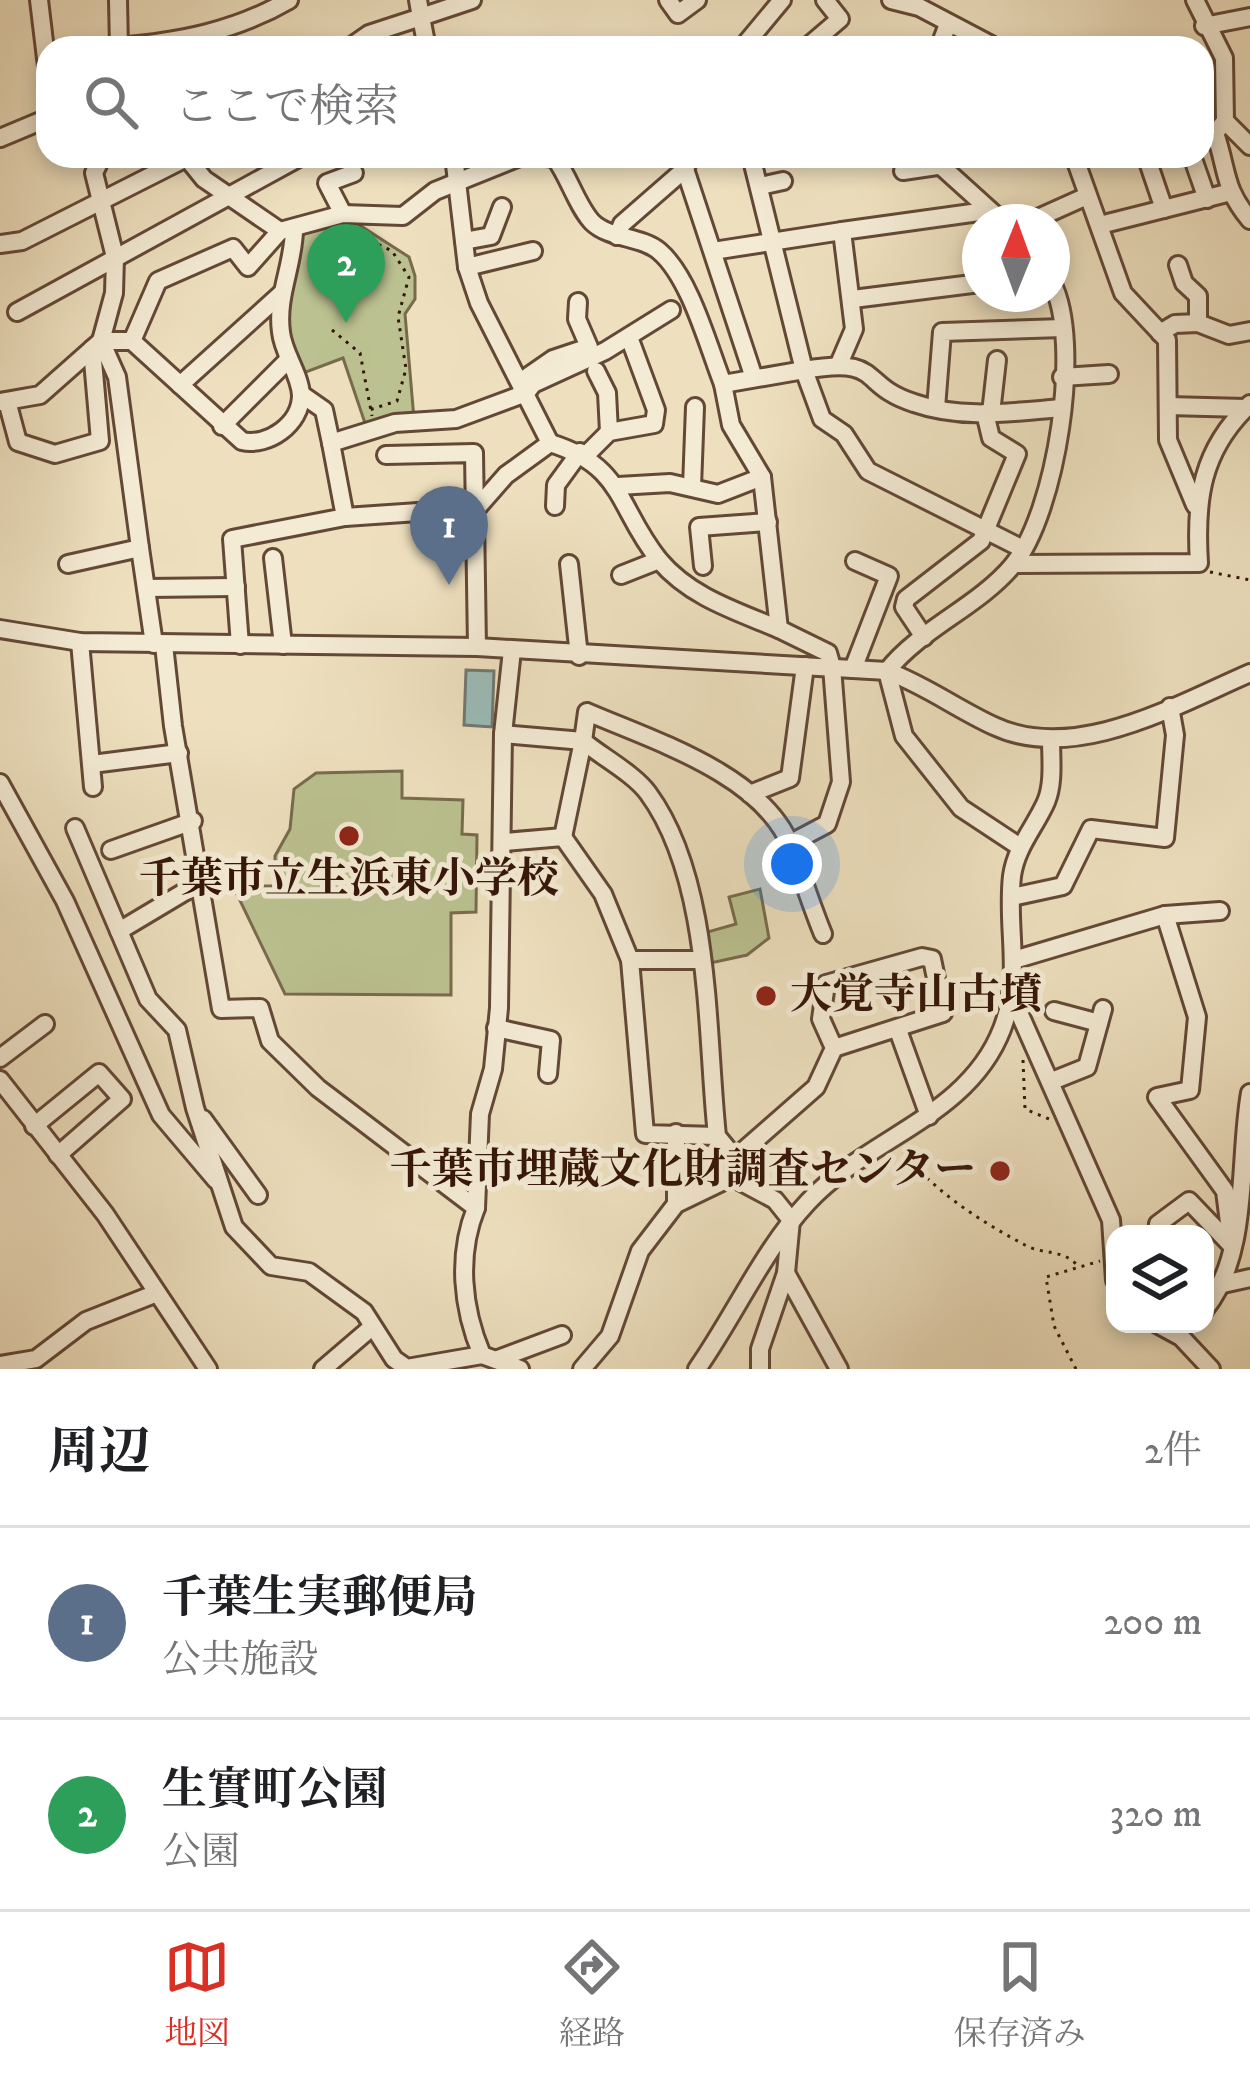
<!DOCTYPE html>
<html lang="ja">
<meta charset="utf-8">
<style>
:root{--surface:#fff;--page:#f6f6f6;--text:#202124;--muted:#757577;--line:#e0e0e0;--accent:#d93025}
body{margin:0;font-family:"IM FELL DW Pica","Noto Serif JP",serif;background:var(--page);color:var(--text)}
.controls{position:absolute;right:36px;bottom:36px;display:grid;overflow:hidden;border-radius:24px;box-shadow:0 6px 18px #0003}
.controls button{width:108px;height:108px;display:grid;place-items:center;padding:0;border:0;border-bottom:3px solid var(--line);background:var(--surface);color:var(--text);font:60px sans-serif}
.compass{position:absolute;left:962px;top:204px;width:108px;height:108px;border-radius:50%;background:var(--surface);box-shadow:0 6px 18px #0003;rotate:1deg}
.you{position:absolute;left:792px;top:864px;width:42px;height:42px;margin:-30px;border:9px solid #fff;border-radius:50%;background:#1a73e8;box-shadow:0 0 0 18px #1a73e833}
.badge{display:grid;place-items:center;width:78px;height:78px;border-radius:50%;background:var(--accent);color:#fff;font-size:39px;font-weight:700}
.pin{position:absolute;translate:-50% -99px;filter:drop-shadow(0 3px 6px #0008)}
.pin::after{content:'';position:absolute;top:63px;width:42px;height:36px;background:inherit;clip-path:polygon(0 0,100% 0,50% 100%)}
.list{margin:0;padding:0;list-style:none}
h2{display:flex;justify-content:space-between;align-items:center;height:156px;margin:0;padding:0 48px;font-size:51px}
h2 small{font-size:39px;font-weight:400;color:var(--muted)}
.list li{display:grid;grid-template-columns:78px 1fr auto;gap:36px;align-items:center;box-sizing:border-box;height:192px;padding:0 48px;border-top:3px solid var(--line)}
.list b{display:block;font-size:45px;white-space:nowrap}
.list p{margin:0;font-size:39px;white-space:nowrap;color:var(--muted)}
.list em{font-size:39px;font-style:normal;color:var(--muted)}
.icon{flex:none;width:66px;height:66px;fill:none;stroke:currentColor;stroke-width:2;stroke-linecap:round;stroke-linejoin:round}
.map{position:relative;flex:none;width:1250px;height:1369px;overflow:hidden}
.search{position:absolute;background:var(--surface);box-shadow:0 6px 18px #0003;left:36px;right:36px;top:36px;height:132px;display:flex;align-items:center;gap:30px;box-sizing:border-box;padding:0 42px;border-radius:36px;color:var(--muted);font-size:45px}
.sheet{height:540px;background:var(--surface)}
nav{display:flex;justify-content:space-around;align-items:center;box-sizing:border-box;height:168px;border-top:3px solid var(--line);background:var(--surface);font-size:33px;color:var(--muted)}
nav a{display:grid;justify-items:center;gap:6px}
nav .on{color:var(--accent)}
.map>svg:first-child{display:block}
.green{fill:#bbc190;stroke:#786b4c;stroke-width:3}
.water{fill:#9bbcb8;stroke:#727972;stroke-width:3}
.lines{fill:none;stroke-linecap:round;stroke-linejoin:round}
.minor-casing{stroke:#634836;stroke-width:22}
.path{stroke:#351508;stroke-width:3;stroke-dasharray:3 6;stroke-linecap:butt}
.minor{stroke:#f4ebd5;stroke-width:16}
.poi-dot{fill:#8f2418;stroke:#f4ebd5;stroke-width:4.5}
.labels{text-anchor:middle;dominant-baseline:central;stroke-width:10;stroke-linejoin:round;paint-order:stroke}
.poi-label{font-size:42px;font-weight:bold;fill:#351508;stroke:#f4ebd5}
</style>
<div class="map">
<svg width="1250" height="1369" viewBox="0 0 1250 1369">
<rect width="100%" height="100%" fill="#eee0bf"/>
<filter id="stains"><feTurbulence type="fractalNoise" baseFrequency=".00167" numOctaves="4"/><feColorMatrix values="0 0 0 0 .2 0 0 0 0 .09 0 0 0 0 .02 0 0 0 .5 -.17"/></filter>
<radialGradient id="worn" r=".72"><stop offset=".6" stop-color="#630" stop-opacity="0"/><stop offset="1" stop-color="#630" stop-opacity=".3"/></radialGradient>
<!-- green -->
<g class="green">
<polygon points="350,219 409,257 415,276 415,299 405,314 414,419 368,432 343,358 298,375 283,306 298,231"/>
<polygon points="402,771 402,798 463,800 462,834 477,835 476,912 451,913 451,995 285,994 233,886 275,886 275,856 290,829 294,789 316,773"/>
<polygon points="760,889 769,938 747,955 706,964 704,933 736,924 729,897"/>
</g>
<!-- water -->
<polygon class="water" points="466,670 494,671 492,727 464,725"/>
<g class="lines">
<!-- minor casing -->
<g class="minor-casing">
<g id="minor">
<polyline points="39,0 48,75"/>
<polyline points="118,0 119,48"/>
<polyline points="418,0 421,17 472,0"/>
<polyline points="668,0 678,14 697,0"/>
<polyline points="891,0 919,7 997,48"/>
<path d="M1195,0L1224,58L1225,121L1215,133C1228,171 1223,188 1250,220"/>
<polyline points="1204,26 1250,17"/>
<path d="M118,47C179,42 236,31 289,0"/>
<polyline points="349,48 369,34 421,17 427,48"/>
<polyline points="742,48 782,0"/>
<polyline points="806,48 840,19 825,0"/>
<polyline points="939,48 948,24"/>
<polyline points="1225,121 1250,146"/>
<polyline points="0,138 48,118"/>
<polyline points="454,156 467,267 479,303 550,443"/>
<path d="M537,156L555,158C569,177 577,206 592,222C609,239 641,236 659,251C690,277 708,346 723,384"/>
<polyline points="691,156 685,169 754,378"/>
<path d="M751,156L804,370C885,356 857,385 914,403C963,420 1012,412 1062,408"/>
<polyline points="930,156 1003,222"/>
<polyline points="1074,156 1123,293 1167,340 1168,440 1195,505"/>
<polyline points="1146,156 1164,209"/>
<polyline points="1192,156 1207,199"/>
<polyline points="187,158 204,179 280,231 343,214 403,216 435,191 522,156"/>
<polyline points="903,171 937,166"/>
<polyline points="760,186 783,181"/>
<polyline points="343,214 327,183 354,173"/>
<polyline points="1029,222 1087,196"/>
<polyline points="1100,225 1227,193"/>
<polyline points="617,236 622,224 685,169"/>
<polyline points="464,241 491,236 502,207"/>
<polyline points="0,244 22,241 190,156"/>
<polyline points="713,251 842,231"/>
<polyline points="467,267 533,251"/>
<polyline points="853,299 980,283"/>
<polyline points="17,312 302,156"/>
<polyline points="1198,323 1229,335 1250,331"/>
<polyline points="1160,333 1175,324 1198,323 1198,296 1184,283 1178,265"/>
<polyline points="132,341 158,281 233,248 248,267 280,231"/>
<polyline points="839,364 854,329 842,231 986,211"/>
<polyline points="596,371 607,393 609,432"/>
<polyline points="527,377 553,359 589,347 577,319 578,302"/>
<polyline points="1062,377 1109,374"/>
<polyline points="180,385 282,293"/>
<polyline points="301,394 324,410 331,443"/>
<polyline points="7,401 18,442 55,454 100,441 92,349"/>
<path d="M0,402L40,395L101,341H132L242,441C268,447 301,424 301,395C300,374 283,353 281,332C276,296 294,264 294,229"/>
<polyline points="1168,406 1245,408"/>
<polyline points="936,408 942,332 1063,328"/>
<polyline points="991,413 997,360"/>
<polyline points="222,426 289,359"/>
<polyline points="386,455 474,453 477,647"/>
<polyline points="586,455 609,432 654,424 656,410 629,337"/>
<polyline points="618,486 670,483 718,494 762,477"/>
<polyline points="692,487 695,407"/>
<polyline points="555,506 556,485 580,452"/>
<path d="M345,517L477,508L506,475L550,443C625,466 617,508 659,560C690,597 736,611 779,629"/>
<polyline points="140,548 154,644"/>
<polyline points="273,558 283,645"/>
<polyline points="68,564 140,548 117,377 101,341 114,293 115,257 94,173 102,156"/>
<polyline points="569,564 579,656"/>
<path d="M1014,564L1199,563C1195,500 1201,450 1250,404"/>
<polyline points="703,566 699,527 768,522"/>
<polyline points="621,575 659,560"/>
<polyline points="146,588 236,587"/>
<path d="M0,629L80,642L477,647L887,671C925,685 957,709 994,726C1075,764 1176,705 1250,673"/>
<polyline points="924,637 904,607 906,599 981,541 1017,454 991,438 985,413"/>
<polyline points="80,642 93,787"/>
<path d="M164,645L173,726L221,1009L260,1008L270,1041L318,1088L476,1208C457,1255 462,1308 482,1355L520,1369"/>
<polyline points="240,645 232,539 345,517 331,443 395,423 456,419 526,393 533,384 605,351 671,310"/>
<polyline points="853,669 889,576 855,561"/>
<path d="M503,734L583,741L587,712C652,740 764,775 791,847C802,875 811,905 823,934"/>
<polyline points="92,764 179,753"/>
<polyline points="0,783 65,901 161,1115 216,1180"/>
<polyline points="750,794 790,778 805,666"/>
<polyline points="75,828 119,931"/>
<path d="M563,837L583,741C602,757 633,773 648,793C712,880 706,1033 717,1136L735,1158"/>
<polyline points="504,842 563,837 603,894 630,960"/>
<polyline points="791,843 827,824 841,782 832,667 828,653 779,629 762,477 731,425 723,384 804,370 822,419 844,434 868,471 1023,549"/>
<path d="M1020,847L961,808L904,736L887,671C921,628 978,607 1013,565C1056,513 1083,343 1052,283"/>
<polyline points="111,850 193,821"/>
<polyline points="201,882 119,931 148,999 177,1030 195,1108 234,1227 271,1266 309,1272 364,1312 394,1359 407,1368 482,1355"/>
<polyline points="1012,897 1063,886 1091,829 1165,838 1175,735 1170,707"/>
<polyline points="1165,915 1197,1017 1190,1090 1157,1097 1225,1191 1232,1246"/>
<polyline points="1017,959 1165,915 1220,911"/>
<polyline points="699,960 630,960 645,1134 717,1136"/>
<polyline points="1013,999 1111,1220 1115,1280"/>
<polyline points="1054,1011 1099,1023"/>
<polyline points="496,1028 551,1040 548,1074"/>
<polyline points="898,1030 929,1116"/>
<polyline points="0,1058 45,1024"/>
<polyline points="0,1080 105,1214 208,1369"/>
<polyline points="1052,1081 1087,1067 1103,1009"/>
<polyline points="203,1119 258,1195"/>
<polyline points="34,1126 99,1073 122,1099 58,1155"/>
<polyline points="732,1177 735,1158 816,1087 834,1048 821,1019 826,984 922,957 932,959 943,1013 834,1048"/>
<polyline points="676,1204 676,1133"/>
<polyline points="476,1208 480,1114 493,1069 499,1008 503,734 512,650"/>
<polyline points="1157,1234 1158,1224 1189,1201 1232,1246"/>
<polyline points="786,1273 839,1369"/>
<polyline points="1223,1284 1250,1278"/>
<path d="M1205,1309C1250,1253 1238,1161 1250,1093"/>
<polyline points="1157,1324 1181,1337 1211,1369"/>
<polyline points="498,1359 562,1335"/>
<polyline points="0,1365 36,1359 86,1321 157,1293"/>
<polyline points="323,1369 372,1327"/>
<polyline points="582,1369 610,1336 640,1251 676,1204 732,1177 775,1200 791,1220 786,1273 760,1349 760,1369"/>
<path d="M697,1369C735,1315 763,1250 808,1202C868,1137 968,1117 1002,1029C1023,975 1006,930 1012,876C1016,847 1035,827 1046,802C1054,783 1051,759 1051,739"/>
</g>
</g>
<!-- path -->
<g class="path">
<polyline points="346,229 392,251 409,277 398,317 406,369 397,401 369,410"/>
<polyline points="332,330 360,353 372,416"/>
<polyline points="1210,572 1250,580"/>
<polyline points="1023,1060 1025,1109 1049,1119"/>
<path d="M903,1151C933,1191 980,1221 1025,1245C1043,1255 1063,1249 1077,1265"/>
<polyline points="1076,1369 1054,1326 1046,1277 1100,1261"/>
</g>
<!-- minor -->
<use href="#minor" class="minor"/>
</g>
<!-- markers -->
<g class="poi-dot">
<circle cx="349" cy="836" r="12"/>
<circle cx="766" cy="996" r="12"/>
<circle cx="1000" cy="1171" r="12"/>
</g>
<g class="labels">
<!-- poi labels -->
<g class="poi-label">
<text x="349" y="880">千葉市立生浜東小学校</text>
<text x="790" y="996" text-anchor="start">大覚寺山古墳</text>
<text x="976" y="1171" text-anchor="end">千葉市埋蔵文化財調査センター</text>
</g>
</g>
<rect width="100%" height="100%" filter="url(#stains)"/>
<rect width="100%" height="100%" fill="url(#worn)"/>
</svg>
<div class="controls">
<button><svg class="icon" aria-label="layers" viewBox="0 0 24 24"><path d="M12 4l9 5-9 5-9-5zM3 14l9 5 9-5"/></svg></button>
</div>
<svg class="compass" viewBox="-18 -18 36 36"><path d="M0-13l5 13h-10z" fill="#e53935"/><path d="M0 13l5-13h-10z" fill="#757577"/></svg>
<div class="you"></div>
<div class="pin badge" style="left:449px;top:585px;background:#5c6f8a">1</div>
<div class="pin badge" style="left:346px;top:323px;background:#2e9e5b">2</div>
<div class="search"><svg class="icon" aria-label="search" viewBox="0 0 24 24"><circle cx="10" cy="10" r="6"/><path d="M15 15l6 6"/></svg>ここで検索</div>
</div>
<section class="sheet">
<h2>周辺<small>2件</small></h2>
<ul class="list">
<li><span class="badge" style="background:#5c6f8a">1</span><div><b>千葉生実郵便局</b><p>公共施設</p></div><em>200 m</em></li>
<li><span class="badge" style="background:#2e9e5b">2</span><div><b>生實町公園</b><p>公園</p></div><em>320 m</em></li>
</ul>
</section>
<nav>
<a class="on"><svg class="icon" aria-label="map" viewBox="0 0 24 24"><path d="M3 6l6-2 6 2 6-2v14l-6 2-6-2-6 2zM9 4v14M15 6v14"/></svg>地図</a>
<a><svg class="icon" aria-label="directions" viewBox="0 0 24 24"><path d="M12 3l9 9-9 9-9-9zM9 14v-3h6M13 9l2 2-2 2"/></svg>経路</a>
<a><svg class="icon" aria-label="saved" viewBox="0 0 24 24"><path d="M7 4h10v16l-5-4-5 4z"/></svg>保存済み</a>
</nav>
